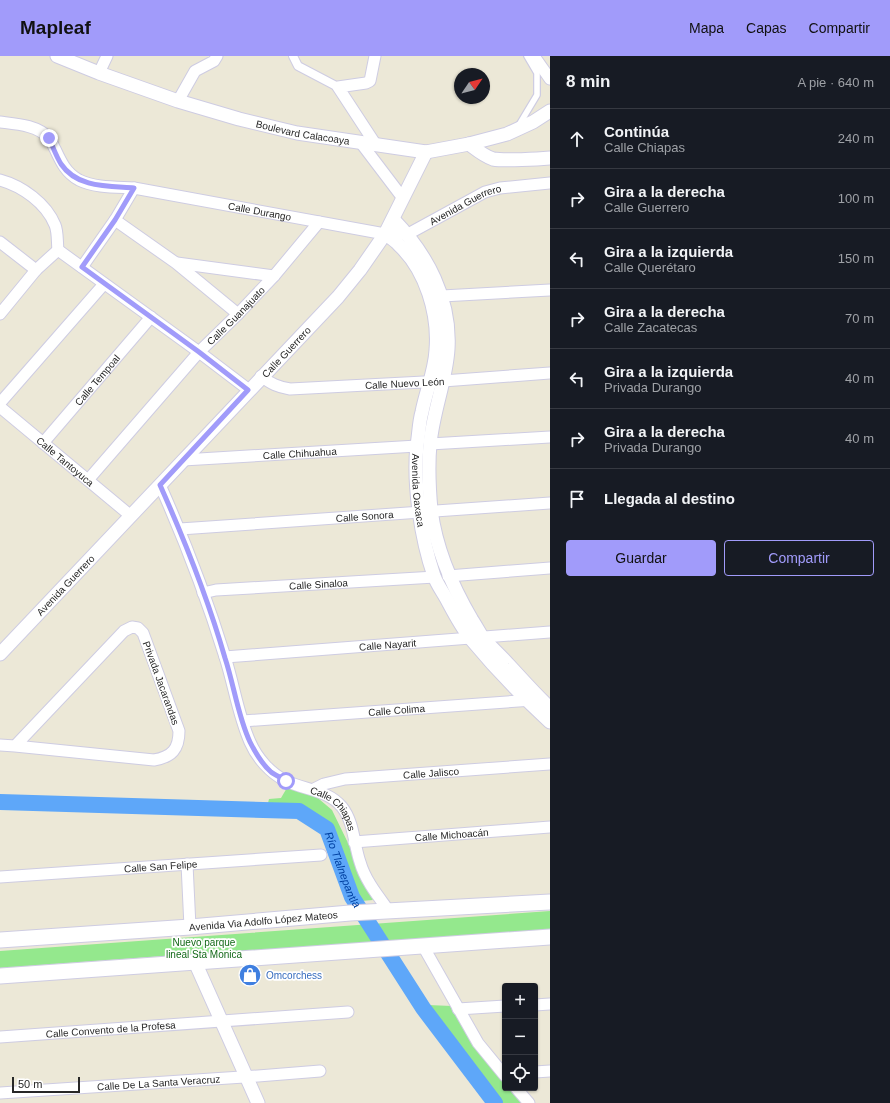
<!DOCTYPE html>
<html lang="es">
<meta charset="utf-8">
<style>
:root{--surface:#171b24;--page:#20242c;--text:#f1f3f6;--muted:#9ea1a6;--line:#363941;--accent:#a19bfa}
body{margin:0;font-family:Arial,sans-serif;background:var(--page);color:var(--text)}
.controls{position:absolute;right:12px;bottom:12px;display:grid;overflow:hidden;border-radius:4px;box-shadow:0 1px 3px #0004}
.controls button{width:36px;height:36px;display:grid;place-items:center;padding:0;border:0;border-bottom:1px solid var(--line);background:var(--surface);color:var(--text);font:20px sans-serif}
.compass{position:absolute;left:454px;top:12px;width:36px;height:36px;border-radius:50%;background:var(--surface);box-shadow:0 1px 3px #0004;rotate:55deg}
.scale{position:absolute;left:12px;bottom:10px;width:68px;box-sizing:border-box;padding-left:4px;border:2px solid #272727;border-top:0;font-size:11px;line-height:14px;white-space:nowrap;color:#272727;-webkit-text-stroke:3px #fff;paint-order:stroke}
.stop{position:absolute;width:12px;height:12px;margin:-9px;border:3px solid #a19bfa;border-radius:50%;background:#fff}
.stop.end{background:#a19bfa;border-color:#fff;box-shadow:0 1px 4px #0008}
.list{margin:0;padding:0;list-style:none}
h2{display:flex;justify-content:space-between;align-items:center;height:52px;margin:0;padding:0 16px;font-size:17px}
h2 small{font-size:13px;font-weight:400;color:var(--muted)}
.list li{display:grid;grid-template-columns:26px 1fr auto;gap:12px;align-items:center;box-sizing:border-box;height:60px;padding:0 16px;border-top:1px solid var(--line)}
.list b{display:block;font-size:15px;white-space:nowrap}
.list p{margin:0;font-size:13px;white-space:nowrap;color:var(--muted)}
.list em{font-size:13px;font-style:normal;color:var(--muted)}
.actions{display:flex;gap:8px;padding:12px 16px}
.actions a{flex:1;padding:9px 0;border:1px solid var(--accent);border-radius:4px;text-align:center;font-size:14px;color:var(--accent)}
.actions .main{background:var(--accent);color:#111}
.icon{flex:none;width:22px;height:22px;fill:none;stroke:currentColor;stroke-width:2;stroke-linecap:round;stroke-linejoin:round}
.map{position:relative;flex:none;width:550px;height:1047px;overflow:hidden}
header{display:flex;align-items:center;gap:24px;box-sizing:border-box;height:56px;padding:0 20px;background:var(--accent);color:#111}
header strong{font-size:19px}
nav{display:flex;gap:22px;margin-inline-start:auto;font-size:14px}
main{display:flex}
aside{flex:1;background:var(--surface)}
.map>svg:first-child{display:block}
.green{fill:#94e88d}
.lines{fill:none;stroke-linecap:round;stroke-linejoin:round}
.river{stroke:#5ea7f9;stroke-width:16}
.service-casing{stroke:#cecce2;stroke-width:8}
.pedestrian-casing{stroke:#cecce2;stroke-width:10}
.minor-casing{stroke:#cecce2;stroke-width:13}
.tertiary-casing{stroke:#cecce2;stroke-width:15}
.secondary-casing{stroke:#cecce2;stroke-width:17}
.service{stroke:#fff;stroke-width:5.5}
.pedestrian{stroke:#fff;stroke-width:8}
.minor{stroke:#fff;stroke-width:11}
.tertiary{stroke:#fff;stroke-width:13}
.secondary{stroke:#fff;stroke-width:15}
.route{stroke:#a19bfa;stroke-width:5}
.labels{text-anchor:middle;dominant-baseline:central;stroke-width:3.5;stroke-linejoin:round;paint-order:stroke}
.street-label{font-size:10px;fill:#272727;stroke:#fff}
.park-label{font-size:10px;fill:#136918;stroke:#fff}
.shop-label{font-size:10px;fill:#366cbe;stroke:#fff;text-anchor:start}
.water-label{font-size:11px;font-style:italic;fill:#0140a1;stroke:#fff}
</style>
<header>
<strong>Mapleaf</strong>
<nav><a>Mapa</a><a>Capas</a><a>Compartir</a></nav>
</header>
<main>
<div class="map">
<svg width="550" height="1047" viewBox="0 0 550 1047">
<rect width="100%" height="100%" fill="#ece8d7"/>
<!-- green -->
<g class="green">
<polygon points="288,730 298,731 319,743 332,754 349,789 358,818 373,844 361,845 357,841 329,767 305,753 268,747 269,743 281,742"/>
<polygon points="550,855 550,873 194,904 178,899 0,912 0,895"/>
<polygon points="428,949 452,950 505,1023 505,1032 513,1032 525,1047 500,1047"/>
</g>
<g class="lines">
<!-- river -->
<path class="river" id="s1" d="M0,746L299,755L327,773L352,841L423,952L495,1047"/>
<!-- service casing -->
<g class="service-casing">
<polyline id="service" points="519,69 537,39 537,17 527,0"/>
</g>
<!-- pedestrian casing -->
<g class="pedestrian-casing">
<polyline id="pedestrian" points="293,0 298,10 338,31"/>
</g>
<!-- minor casing -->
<g class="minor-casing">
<g id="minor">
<polyline points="375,0 370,25 366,27 338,31 376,89"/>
<polyline points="534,0 550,23"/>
<polyline points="99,17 107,0"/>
<polyline points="178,45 195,15 214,5 217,0"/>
<path id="s2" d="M0,66C16,68 37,69 49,82C52,85 53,90 55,93C61,106 66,117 79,124C95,132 117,131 134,132L385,178H408L485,136L500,132L550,127"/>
<polyline points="361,87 402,141"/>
<path d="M0,124C22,130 46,147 55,169C58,176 57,186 58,194"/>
<polyline points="115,164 176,207 238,258"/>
<polyline points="0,186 36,214"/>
<polyline points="58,194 199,296 249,334"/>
<polyline points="177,207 274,220"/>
<polyline points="82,211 115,164 134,132"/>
<polyline points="442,240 550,234"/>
<polyline points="0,258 36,214 58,194"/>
<path id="s3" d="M261,320C271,328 278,331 290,333L443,325L550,317"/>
<polyline points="0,347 104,228"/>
<path id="s4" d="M0,351L131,460"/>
<path id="s5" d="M43,387L151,261"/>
<polyline points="430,388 550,381"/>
<path id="s6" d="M183,404L417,390"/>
<path id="s7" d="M88,424L199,296L238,258L274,220L319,166"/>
<path id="s8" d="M160,429C185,485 207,543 225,601C234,629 238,659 250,686C257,702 270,717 286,725C305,734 328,734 342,751C354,766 354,789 360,806C365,824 378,840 389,855"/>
<path id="s9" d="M180,473L550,447"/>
<polyline points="448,520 550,512"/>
<path id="s10" d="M203,537L216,534L435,521"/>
<path id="s11" d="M225,601L550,576"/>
<path id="s12" d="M243,665L533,644"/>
<path d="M0,689L15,690L154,704C172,701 179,693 179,675L143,577L138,572L132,571L124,575L15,690"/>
<path id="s13" d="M314,733L324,728L345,723L550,708"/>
<path id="s14" d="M354,786L550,771"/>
<polyline points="187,808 190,871"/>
<path id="s15" d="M0,821L321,799"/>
<polyline points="423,890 478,987 505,1020"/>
<polyline points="535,949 550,948"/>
<polyline points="458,953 505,950"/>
<path id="s16" d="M0,981L348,956"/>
<polyline points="535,1016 550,1015"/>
<polyline points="516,1032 529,1047"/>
<path id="s17" d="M0,1037L258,1020L320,1015"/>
</g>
</g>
<!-- tertiary casing -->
<g class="tertiary-casing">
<g id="tertiary">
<path id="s18" d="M57,0L99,17L178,45L239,63L297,77L426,96L469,88L507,78L533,66L550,55"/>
<path d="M469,88C477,94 484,100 493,103C504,105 539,103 550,102"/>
<path d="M393,163C427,198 451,243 448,293C446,325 433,355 430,388C428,409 429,432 431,454C436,493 452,530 472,564C476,570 479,576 483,582C491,591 500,599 508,608C522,623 535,638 550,652"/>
<path id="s19" d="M385,178C389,181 395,184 399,189C426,214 439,258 436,294C435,315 426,335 422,356C419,366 419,378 417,389C413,429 421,482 434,520C437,528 442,535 446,542C453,555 461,571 471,583C495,612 522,640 550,666"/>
<path id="s20" d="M0,598L338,241L360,214L385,178L426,96"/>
<polyline points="195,906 258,1047"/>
</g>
</g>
<!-- secondary casing -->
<g class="secondary-casing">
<g id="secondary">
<path id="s21" d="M0,884L190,871L350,857L550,846"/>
<polyline points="0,920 550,881"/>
</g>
</g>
<!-- service -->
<use href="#service" class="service"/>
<!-- pedestrian -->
<use href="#pedestrian" class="pedestrian"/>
<!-- minor -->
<use href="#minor" class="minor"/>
<!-- tertiary -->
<use href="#tertiary" class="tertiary"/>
<!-- secondary -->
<use href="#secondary" class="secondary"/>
</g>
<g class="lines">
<!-- route -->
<path class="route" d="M49,82C53,91 56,100 61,108C77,132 108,130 134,132L115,164L82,211L199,296L248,334L160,429C185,485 208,543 225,602C234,629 238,661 250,686C255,696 262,708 271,716C275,719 282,722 286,725"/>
</g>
<!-- icons -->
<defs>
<g id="shop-disc" transform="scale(1.15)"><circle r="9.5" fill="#3f7fe0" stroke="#fff"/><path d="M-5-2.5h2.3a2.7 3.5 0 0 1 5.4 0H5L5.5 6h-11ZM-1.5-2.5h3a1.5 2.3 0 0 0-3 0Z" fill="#fff"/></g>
</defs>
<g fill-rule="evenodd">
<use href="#shop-disc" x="250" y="919"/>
</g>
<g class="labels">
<!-- street labels -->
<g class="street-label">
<text stroke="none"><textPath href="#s18" startOffset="258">Boulevard Calacoaya</textPath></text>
<text stroke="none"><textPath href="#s2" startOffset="504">Avenida Guerrero</textPath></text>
<text stroke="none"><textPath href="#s2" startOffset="289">Calle Durango</textPath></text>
<text stroke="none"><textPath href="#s7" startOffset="221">Calle Guanajuato</textPath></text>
<text stroke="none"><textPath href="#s20" startOffset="416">Calle Guerrero</textPath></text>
<text stroke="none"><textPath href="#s5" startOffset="83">Calle Tempoal</textPath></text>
<text stroke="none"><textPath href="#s3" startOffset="147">Calle Nuevo León</textPath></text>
<text stroke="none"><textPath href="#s6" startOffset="117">Calle Chihuahua</textPath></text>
<text stroke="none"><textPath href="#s4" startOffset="85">Calle Tantoyuca</textPath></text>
<text stroke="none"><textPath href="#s19" startOffset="275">Avenida Oaxaca</textPath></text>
<text stroke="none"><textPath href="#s9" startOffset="185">Calle Sonora</textPath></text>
<text stroke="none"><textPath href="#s10" startOffset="116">Calle Sinaloa</textPath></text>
<text stroke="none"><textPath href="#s20" startOffset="95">Avenida Guerrero</textPath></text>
<text stroke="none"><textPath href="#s11" startOffset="163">Calle Nayarit</textPath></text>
<text transform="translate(161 627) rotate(70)">Privada Jacarandas</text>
<text stroke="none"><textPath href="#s12" startOffset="154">Calle Colima</textPath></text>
<text stroke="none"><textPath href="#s13" startOffset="119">Calle Jalisco</textPath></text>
<text stroke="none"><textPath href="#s8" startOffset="384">Calle Chiapas</textPath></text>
<text stroke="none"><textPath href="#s14" startOffset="98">Calle Michoacán</textPath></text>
<text stroke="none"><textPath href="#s15" startOffset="161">Calle San Felipe</textPath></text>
<text stroke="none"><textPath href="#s21" startOffset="264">Avenida Via Adolfo López Mateos</textPath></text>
<text stroke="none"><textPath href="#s16" startOffset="111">Calle Convento de la Profesa</textPath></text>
<text stroke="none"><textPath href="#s17" startOffset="159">Calle De La Santa Veracruz</textPath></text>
</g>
<!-- park labels -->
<g class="park-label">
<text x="204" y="886">Nuevo parque<tspan x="204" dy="12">lineal Sta Monica</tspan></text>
</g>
<!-- shop labels -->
<g class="shop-label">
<text x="266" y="919">Omcorchess</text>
</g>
<!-- water labels -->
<g class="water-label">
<text stroke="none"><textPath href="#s1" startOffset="376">Río Tlalnepantla</textPath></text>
</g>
</g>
</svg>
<div class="controls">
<button>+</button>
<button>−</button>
<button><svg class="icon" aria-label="locate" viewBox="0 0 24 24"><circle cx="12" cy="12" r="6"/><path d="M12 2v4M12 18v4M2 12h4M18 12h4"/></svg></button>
</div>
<svg class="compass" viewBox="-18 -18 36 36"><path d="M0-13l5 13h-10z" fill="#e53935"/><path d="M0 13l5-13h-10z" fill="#9ea1a6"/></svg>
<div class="scale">50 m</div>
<div class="stop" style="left:286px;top:725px"></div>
<div class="stop end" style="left:49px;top:82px"></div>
</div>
<aside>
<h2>8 min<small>A pie · 640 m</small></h2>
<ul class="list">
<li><svg class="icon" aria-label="ahead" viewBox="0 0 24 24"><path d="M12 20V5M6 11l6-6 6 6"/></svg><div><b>Continúa</b><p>Calle Chiapas</p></div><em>240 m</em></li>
<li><svg class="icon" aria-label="right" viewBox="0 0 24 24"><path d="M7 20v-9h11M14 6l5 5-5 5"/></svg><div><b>Gira a la derecha</b><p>Calle Guerrero</p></div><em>100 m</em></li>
<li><svg class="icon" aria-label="left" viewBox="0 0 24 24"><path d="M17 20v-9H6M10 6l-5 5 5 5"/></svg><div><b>Gira a la izquierda</b><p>Calle Querétaro</p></div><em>150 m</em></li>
<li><svg class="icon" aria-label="right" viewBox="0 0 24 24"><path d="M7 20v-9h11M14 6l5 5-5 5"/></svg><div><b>Gira a la derecha</b><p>Calle Zacatecas</p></div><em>70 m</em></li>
<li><svg class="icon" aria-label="left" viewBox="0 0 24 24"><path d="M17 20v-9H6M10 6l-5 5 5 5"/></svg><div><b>Gira a la izquierda</b><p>Privada Durango</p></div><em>40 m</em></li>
<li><svg class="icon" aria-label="right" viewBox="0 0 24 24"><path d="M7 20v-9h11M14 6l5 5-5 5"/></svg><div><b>Gira a la derecha</b><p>Privada Durango</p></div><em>40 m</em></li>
<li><svg class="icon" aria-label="arrive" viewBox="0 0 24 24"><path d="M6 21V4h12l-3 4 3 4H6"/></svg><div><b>Llegada al destino</b></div></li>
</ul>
<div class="actions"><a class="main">Guardar</a><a>Compartir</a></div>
</aside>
</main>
